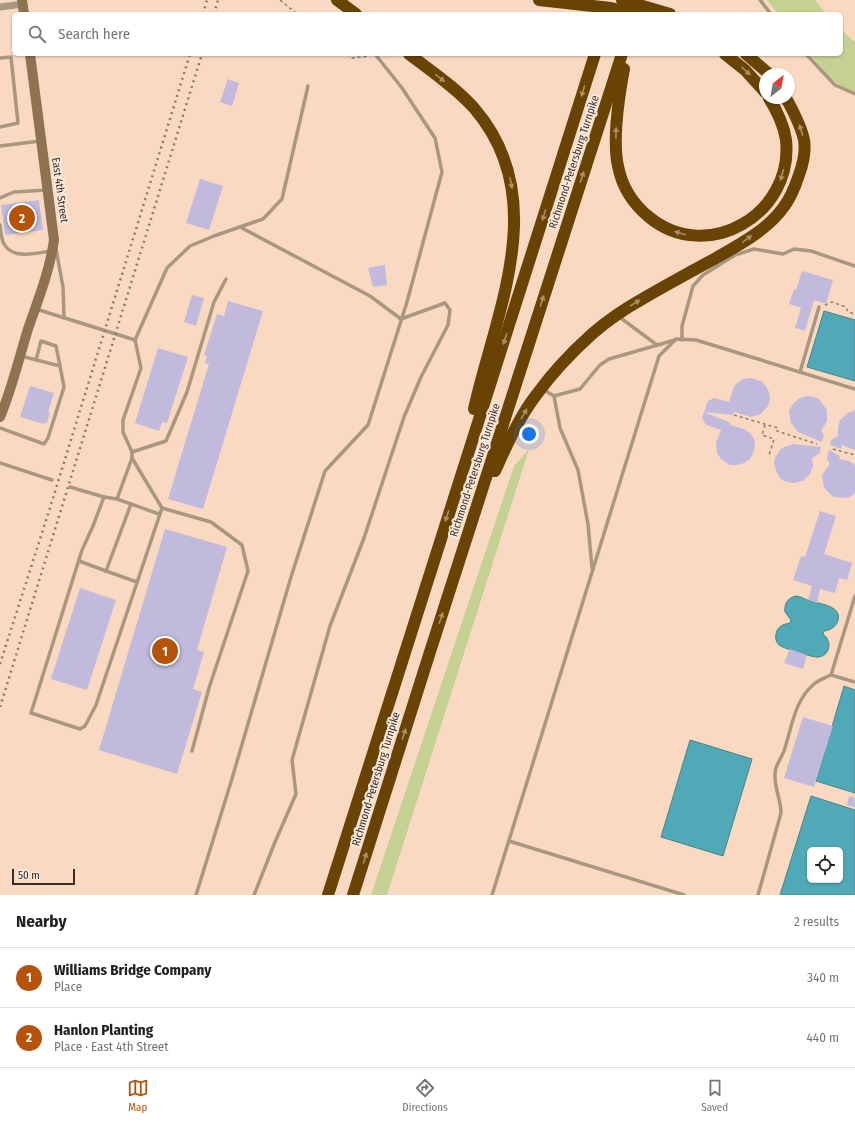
<!DOCTYPE html>
<meta charset="utf-8">
<style>
:root{--surface:#fff;--page:#f6f6f6;--text:#202124;--muted:#757577;--line:#e0e0e0;--accent:#b45309}
body{margin:0;font-family:"Fira Sans Condensed",sans-serif;background:var(--page);color:var(--text)}
.controls{position:absolute;right:12px;bottom:12px;display:grid;overflow:hidden;border-radius:6px;box-shadow:0 1px 3px #0004}
.controls button{width:36px;height:36px;display:grid;place-items:center;padding:0;border:0;border-bottom:1px solid var(--line);background:var(--surface);color:var(--text);font:20px sans-serif}
.compass{position:absolute;left:759px;top:68px;width:36px;height:36px;border-radius:50%;background:var(--surface);box-shadow:0 1px 3px #0004;rotate:31deg}
.scale{position:absolute;left:12px;bottom:10px;width:63px;box-sizing:border-box;padding-left:4px;border:2px solid #382c23;border-top:0;font-size:11px;line-height:14px;white-space:nowrap;color:#382c23;-webkit-text-stroke:3px #fce9db;paint-order:stroke}
.you{position:absolute;left:529px;top:434px;width:14px;height:14px;margin:-10px;border:3px solid #fff;border-radius:50%;background:#1a73e8;box-shadow:0 0 0 6px #1a73e833}
.badge{display:grid;place-items:center;width:26px;height:26px;border-radius:50%;background:var(--accent);color:#fff;font-size:13px;font-weight:700}
.pin{position:absolute;translate:-50% -50%;border:2px solid #fff;box-shadow:0 1px 4px #0006}
.list{margin:0;padding:0;list-style:none}
h2{display:flex;justify-content:space-between;align-items:center;height:52px;margin:0;padding:0 16px;font-size:17px}
h2 small{font-size:13px;font-weight:400;color:var(--muted)}
.list li{display:grid;grid-template-columns:26px 1fr auto;gap:12px;align-items:center;box-sizing:border-box;height:60px;padding:0 16px;border-top:1px solid var(--line)}
.list b{display:block;font-size:15px;white-space:nowrap}
.list p{margin:0;font-size:13px;white-space:nowrap;color:var(--muted)}
.list em{font-size:13px;font-style:normal;color:var(--muted)}
.icon{flex:none;width:22px;height:22px;fill:none;stroke:currentColor;stroke-width:2;stroke-linecap:round;stroke-linejoin:round}
.map{position:relative;flex:none;width:855px;height:895px;overflow:hidden}
.search{position:absolute;background:var(--surface);box-shadow:0 1px 3px #0004;left:12px;right:12px;top:12px;height:44px;display:flex;align-items:center;gap:10px;box-sizing:border-box;padding:0 14px;border-radius:6px;color:var(--muted);font-size:15px}
.sheet{height:172px;background:var(--surface)}
nav{display:flex;justify-content:space-around;align-items:center;box-sizing:border-box;height:56px;border-top:1px solid var(--line);background:var(--surface);font-size:11px;color:var(--muted)}
nav a{display:grid;justify-items:center;gap:2px}
nav .on{color:var(--accent)}
.map>svg:first-child{display:block}
.green{fill:#c5d193}
.water{fill:#50a9b6;stroke:#49848a;fill-rule:evenodd}
.building{fill:#c1badc}
.lines{fill:none;stroke-linecap:round;stroke-linejoin:round}
.path{stroke:#917c6c;stroke-width:1.5;stroke-dasharray:3 3;stroke-linecap:butt}
.lane{stroke:#a99780;stroke-width:3.5}
.street{stroke:#a99780;stroke-width:7}
.secondary{stroke:#8d7351;stroke-width:10}
.highway{stroke:#684303;stroke-width:12}
.rail{stroke:#8e7969;stroke-width:2.5;stroke-dasharray:2 4;stroke-linecap:butt}
.oneway{fill:#ab8e64}
.labels{text-anchor:middle;dominant-baseline:central;stroke-width:4;stroke-linejoin:round;paint-order:stroke}
.street-label{font-size:11px;fill:#382c23;stroke:#fce9db}
</style>
<div class="map">
<svg width="855" height="895" viewBox="0 0 855 895">
<rect width="100%" height="100%" fill="#f9d9c1"/>
<!-- green -->
<g class="green">
<polygon points="767,0 815,0 826,14 778,14"/>
<path d="M841,30L855,42V92C835,87 823,69 810,54H841Z"/>
<polygon points="529,449 387,895 371,895 514,466"/>
</g>
<!-- water -->
<g class="water">
<polygon points="824,311 855,320 855,381 807,367"/>
<path d="M795,596C801,596 804,599 810,601C820,604 845,606 837,623C834,628 830,630 824,631L823,634C832,640 831,656 818,657C814,658 782,648 779,645C776,642 775,638 776,634C777,627 783,624 790,623L791,620L785,612C784,604 787,599 795,596Z"/>
<polygon points="844,686 855,690 855,793 816,781"/>
<polygon points="690,740 752,759 723,856 661,837"/>
<path d="M811,796L855,810V895H780ZM810,850H840V880H810Z"/>
</g>
<!-- building -->
<g class="building">
<polygon points="228,79 239,83 232,106 220,102"/>
<polygon points="200,179 223,186 209,230 186,223"/>
<polygon points="39,200 43,230 5,235 1,205"/>
<polygon points="385,265 387,285 373,287 368,268"/>
<polygon points="802,271 833,280 826,304 814,300 805,331 795,328 801,308 789,304 794,289 796,290"/>
<polygon points="192,295 204,298 196,326 184,322"/>
<polygon points="228,301 263,311 203,509 168,499 209,364 205,363 207,356 204,355 217,314 224,316"/>
<polygon points="158,348 188,357 167,423 162,422 159,431 135,423"/>
<polygon points="751,378 761,381 766,386 769,392 770,399 768,406 761,414 751,417 734,412 733,415 704,412 708,401 714,398 729,402 732,392 735,385 743,379"/>
<polygon points="30,386 54,393 48,412 50,412 47,423 44,422 44,424 20,417"/>
<polygon points="806,396 811,396 819,399 827,410 827,421 821,431 824,435 822,442 798,432 791,423 789,411 792,405 798,399"/>
<polygon points="855,410 855,450 842,445 841,449 830,445 831,440 838,436 838,428 840,420 848,413"/>
<polygon points="704,412 731,423 730,425 744,429 750,433 754,439 755,446 753,453 750,459 744,463 737,465 730,465 721,459 717,453 716,443 721,430 706,425 702,418"/>
<polygon points="793,444 821,447 820,453 812,458 813,466 810,474 803,481 793,483 784,481 780,478 777,473 774,463 775,458 780,450 784,447"/>
<polygon points="829,450 840,456 839,459 849,461 855,465 855,493 850,497 845,498 834,497 827,491 824,487 822,477 824,472 830,464 827,459"/>
<polygon points="820,511 836,516 824,554 852,563 847,580 839,578 835,593 820,589 817,603 808,600 812,586 793,580 801,556 805,557"/>
<polygon points="165,529 227,547 197,650 204,652 193,689 202,692 177,774 99,750"/>
<polygon points="80,588 116,600 87,690 51,679"/>
<polygon points="790,649 807,655 803,669 784,663"/>
<polygon points="803,717 833,726 814,787 784,778"/>
<polygon points="849,796 855,798 855,807 847,805"/>
</g>
<g class="lines">
<!-- path -->
<g class="path">
<polyline points="280,0 297,14"/>
<polyline points="347,54 352,58 369,56"/>
<polyline points="825,305 832,302 846,307 848,312 855,314"/>
<polyline points="734,415 778,428 777,431 817,444"/>
<polyline points="765,425 762,435 774,439 769,455"/>
<polyline points="833,449 855,455"/>
</g>
<!-- lane -->
<g class="lane">
<polyline points="760,0 771,14"/>
<polyline points="806,54 835,85 855,94"/>
<polyline points="0,58 11,57 18,123 0,127"/>
<polyline points="0,146 40,141"/>
<polyline points="0,198 14,192 47,190"/>
<path d="M0,225C1,231 1,239 4,244C13,260 36,253 51,251"/>
<polyline points="240,227 370,296 401,319 445,303 450,310 448,325 421,377 404,417 364,538 330,626 292,760 296,794 275,842 254,895"/>
<polyline points="56,249 63,287 64,318"/>
<polyline points="226,279 214,302 187,392 166,441 132,452 123,432 123,420 141,368 135,340 167,268 190,246 214,236 263,219 282,199 308,86"/>
<polyline points="36,309 135,340"/>
<polyline points="618,316 657,345"/>
<polyline points="682,340 682,326 693,286 703,275 735,255 754,249 783,254 794,249 811,251 855,266"/>
<polyline points="36,360 41,341 56,346 60,366"/>
<polyline points="800,372 819,307"/>
<polyline points="544,390 554,396 580,389 600,365 609,359 675,340"/>
<polyline points="554,396 560,428 578,470 588,524 592,568"/>
<polyline points="0,428 44,444 48,438 64,387 60,366 21,356"/>
<polyline points="132,452 132,458 117,499 104,497 93,526 82,550 31,713 80,729 85,726 96,705 162,508"/>
<polyline points="132,458 162,508 211,522 242,545 248,571 209,688 192,751"/>
<polyline points="0,463 52,480"/>
<polyline points="70,487 104,497"/>
<polyline points="117,499 159,514"/>
<polyline points="131,504 106,571 137,582"/>
<polyline points="79,561 106,571"/>
<polyline points="855,596 831,675 855,682"/>
<polyline points="509,841 684,895"/>
<polyline points="196,895 231,782 291,577 325,471 368,425 407,302 442,172 435,138 402,88 375,54"/>
<polyline points="492,895 659,356 676,339 696,340 855,389"/>
<path d="M758,895L781,813C781,800 774,787 775,774C775,765 781,759 784,751C792,727 794,701 814,684C819,680 825,678 831,675"/>
</g>
<!-- street -->
<polyline class="street" points="0,7 23,4"/>
<!-- secondary -->
<g class="secondary">
<polyline points="22,0 24,14"/>
<path d="M0,417C12,389 19,358 28,329C38,300 50,270 54,240L30,54"/>
</g>
<!-- highway -->
<g class="highway">
<polyline points="337,0 356,14"/>
<polyline points="539,0 611,8 636,14"/>
<polyline points="622,0 670,14"/>
<path d="M409,54C431,71 455,87 474,108C552,198 496,311 474,409"/>
<polyline points="725,54 745,70 765,92"/>
<polyline points="746,54 769,74"/>
<path d="M624,69C619,96 612,139 618,166C622,187 633,204 649,217C707,265 794,214 786,140C784,125 777,111 769,98"/>
<path d="M495,471C507,445 519,417 537,394C553,372 572,352 592,334C608,320 626,308 644,298C668,284 692,271 716,258C739,245 767,230 783,208C791,198 795,187 799,175C803,164 806,152 804,140C801,125 793,111 786,98"/>
<polyline points="328,895 595,54"/>
<polyline points="353,895 429,655 622,54"/>
</g>
<!-- rail -->
<g class="rail">
<polyline points="203,14 207,0"/>
<polyline points="214,14 218,0"/>
<polyline points="0,664 49,511 190,54"/>
<polyline points="0,707 202,54"/>
</g>
</g>
<!-- one-way arrows -->
<defs><path id="oneway-solid" d="M-6-.8H1V-3.2L6.5 0L1 3.2V.8H-6Z"/></defs>
<g class="oneway">
<use href="#oneway-solid" transform="translate(746 71) rotate(43)"/>
<use href="#oneway-solid" transform="translate(440 78) rotate(37)"/>
<use href="#oneway-solid" transform="translate(583 91) rotate(107)"/>
<use href="#oneway-solid" transform="translate(801 130) rotate(-107)"/>
<use href="#oneway-solid" transform="translate(616 133) rotate(-89)"/>
<use href="#oneway-solid" transform="translate(782 175) rotate(105)"/>
<use href="#oneway-solid" transform="translate(582 177) rotate(-72)"/>
<use href="#oneway-solid" transform="translate(511 183) rotate(79)"/>
<use href="#oneway-solid" transform="translate(544 215) rotate(107)"/>
<use href="#oneway-solid" transform="translate(680 233) rotate(-164)"/>
<use href="#oneway-solid" transform="translate(747 239) rotate(-36)"/>
<use href="#oneway-solid" transform="translate(542 301) rotate(-72)"/>
<use href="#oneway-solid" transform="translate(635 303) rotate(-32)"/>
<use href="#oneway-solid" transform="translate(505 339) rotate(108)"/>
<use href="#oneway-solid" transform="translate(524 414) rotate(-60)"/>
<use href="#oneway-solid" transform="translate(447 516) rotate(108)"/>
<use href="#oneway-solid" transform="translate(441 618) rotate(-72)"/>
<use href="#oneway-solid" transform="translate(404 734) rotate(-73)"/>
<use href="#oneway-solid" transform="translate(365 858) rotate(-73)"/>
</g>
<g class="labels">
<!-- street labels -->
<g class="street-label">
<text transform="translate(574 162) rotate(-72)">Richmond-Petersburg Turnpike</text>
<text transform="translate(60 190) rotate(82)">East 4th Street</text>
<text transform="translate(475 470) rotate(-72)">Richmond-Petersburg Turnpike</text>
<text transform="translate(376 779) rotate(-73)">Richmond-Petersburg Turnpike</text>
</g>
</g>
</svg>
<div class="controls">
<button><svg class="icon" aria-label="locate" viewBox="0 0 24 24"><circle cx="12" cy="12" r="6"/><path d="M12 2v4M12 18v4M2 12h4M18 12h4"/></svg></button>
</div>
<svg class="compass" viewBox="-18 -18 36 36"><path d="M0-13l5 13h-10z" fill="#e53935"/><path d="M0 13l5-13h-10z" fill="#757577"/></svg>
<div class="scale">50 m</div>
<div class="you"></div>
<div class="pin badge" style="left:165px;top:651px">1</div>
<div class="pin badge" style="left:22px;top:218px">2</div>
<div class="search"><svg class="icon" aria-label="search" viewBox="0 0 24 24"><circle cx="10" cy="10" r="6"/><path d="M15 15l6 6"/></svg>Search here</div>
</div>
<section class="sheet">
<h2>Nearby<small>2 results</small></h2>
<ul class="list">
<li><span class="badge">1</span><div><b>Williams Bridge Company</b><p>Place</p></div><em>340 m</em></li>
<li><span class="badge">2</span><div><b>Hanlon Planting</b><p>Place · East 4th Street</p></div><em>440 m</em></li>
</ul>
</section>
<nav>
<a class="on"><svg class="icon" aria-label="map" viewBox="0 0 24 24"><path d="M3 6l6-2 6 2 6-2v14l-6 2-6-2-6 2zM9 4v14M15 6v14"/></svg>Map</a>
<a><svg class="icon" aria-label="directions" viewBox="0 0 24 24"><path d="M12 3l9 9-9 9-9-9zM9 14v-3h6M13 9l2 2-2 2"/></svg>Directions</a>
<a><svg class="icon" aria-label="saved" viewBox="0 0 24 24"><path d="M7 4h10v16l-5-4-5 4z"/></svg>Saved</a>
</nav>
